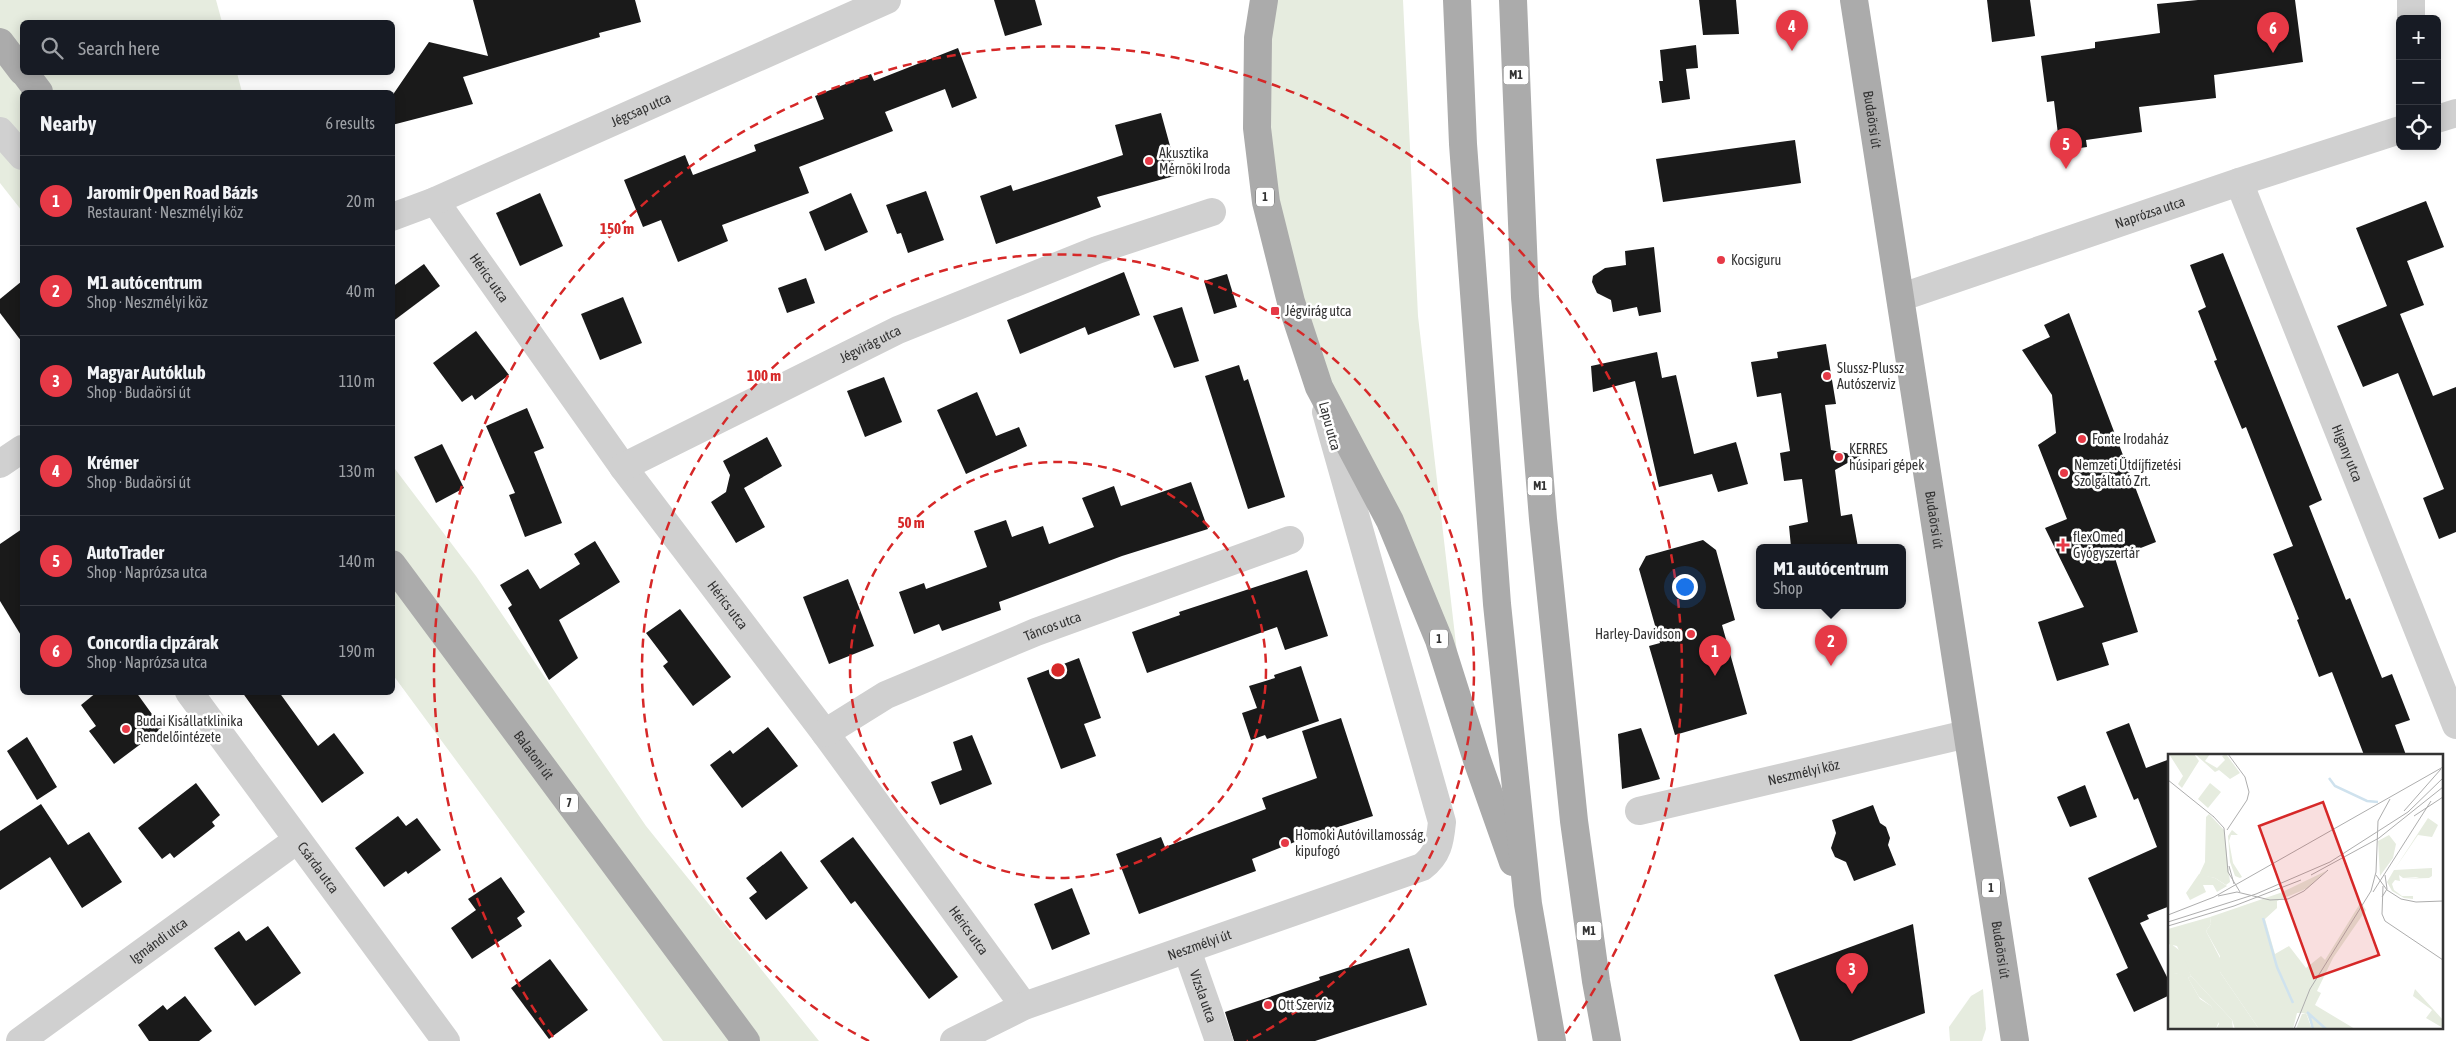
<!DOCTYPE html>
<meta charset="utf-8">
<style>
:root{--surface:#171b24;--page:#242831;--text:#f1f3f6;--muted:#9ea1a6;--line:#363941;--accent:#e63946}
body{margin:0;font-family:"Asap Condensed",sans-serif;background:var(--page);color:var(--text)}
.controls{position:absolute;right:15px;top:15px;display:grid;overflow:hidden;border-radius:8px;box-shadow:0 2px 12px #0003}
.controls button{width:45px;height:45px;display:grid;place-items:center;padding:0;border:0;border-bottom:1px solid var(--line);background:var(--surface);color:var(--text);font:25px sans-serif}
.you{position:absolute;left:1684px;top:586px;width:18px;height:18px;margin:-12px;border:4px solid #fff;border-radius:50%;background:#1a73e8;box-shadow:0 0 0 8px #1a73e833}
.badge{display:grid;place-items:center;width:32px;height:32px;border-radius:50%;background:var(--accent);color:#fff;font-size:16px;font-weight:700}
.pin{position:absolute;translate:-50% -41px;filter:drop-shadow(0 1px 2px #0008)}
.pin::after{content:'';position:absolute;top:26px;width:18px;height:15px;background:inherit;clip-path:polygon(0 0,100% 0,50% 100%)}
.popup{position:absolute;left:1756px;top:544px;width:150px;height:65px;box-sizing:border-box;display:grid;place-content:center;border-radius:8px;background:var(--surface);filter:drop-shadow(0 1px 4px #0005);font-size:16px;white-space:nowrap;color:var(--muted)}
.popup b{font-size:19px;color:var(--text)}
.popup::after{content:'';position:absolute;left:50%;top:100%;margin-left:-10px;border:10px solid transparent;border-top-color:var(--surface)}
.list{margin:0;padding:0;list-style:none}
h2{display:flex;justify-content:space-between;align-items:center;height:65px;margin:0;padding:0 20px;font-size:21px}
h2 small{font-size:16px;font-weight:400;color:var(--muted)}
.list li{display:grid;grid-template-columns:32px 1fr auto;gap:15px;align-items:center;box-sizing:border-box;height:90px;padding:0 20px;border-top:1px solid var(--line)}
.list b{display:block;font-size:19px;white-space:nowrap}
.list p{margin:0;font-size:16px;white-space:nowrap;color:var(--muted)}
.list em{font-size:16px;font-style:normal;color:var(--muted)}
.icon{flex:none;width:28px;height:28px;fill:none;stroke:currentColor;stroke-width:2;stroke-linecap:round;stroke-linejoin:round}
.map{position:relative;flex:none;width:2456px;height:1041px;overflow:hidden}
.search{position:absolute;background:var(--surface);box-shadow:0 2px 12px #0003;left:20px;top:20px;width:375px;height:55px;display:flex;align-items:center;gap:12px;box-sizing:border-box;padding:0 18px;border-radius:8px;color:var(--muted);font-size:19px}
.panel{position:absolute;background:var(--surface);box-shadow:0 2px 12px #0003;left:20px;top:90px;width:375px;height:605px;border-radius:8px}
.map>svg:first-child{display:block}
.green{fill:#e6ecdf}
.building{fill:#1a1a1a}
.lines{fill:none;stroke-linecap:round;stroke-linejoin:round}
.street{stroke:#d0d0d0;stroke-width:28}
.primary{stroke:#ababab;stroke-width:28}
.ring{fill:none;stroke:#d62828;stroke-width:2.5;stroke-dasharray:9 6}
.poi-dot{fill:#e63946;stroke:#fff;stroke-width:2}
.labels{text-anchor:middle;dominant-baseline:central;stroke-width:5;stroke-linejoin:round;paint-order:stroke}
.shield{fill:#fff;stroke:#707070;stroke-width:1}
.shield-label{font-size:12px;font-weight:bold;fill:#333}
.street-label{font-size:14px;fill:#333;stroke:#fff}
.poi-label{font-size:14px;fill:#333;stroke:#fff;text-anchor:start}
.inset-river{fill:none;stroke:#cfe2ee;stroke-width:2.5}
.inset-road{fill:none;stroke:#adadad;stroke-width:1}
.view{fill:#d62828;fill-opacity:0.15;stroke:#d62828;stroke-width:2.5}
.inset-edge{fill:none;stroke:#333;stroke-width:2.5}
.centre{fill:#d62828;stroke:#fff;stroke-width:2.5}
.ring-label{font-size:15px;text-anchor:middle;font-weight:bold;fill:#d62828;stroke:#fff;stroke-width:5;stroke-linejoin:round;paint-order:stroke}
</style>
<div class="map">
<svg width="2456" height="1041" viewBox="0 0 2456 1041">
<rect width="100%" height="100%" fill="#fff"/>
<!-- green -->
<g class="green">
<polygon points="0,0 216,0 222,22 22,22 22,72 237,73 242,92 22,92 22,211 0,183"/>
<polygon points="1264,0 1403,0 1418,316 1465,722 1291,302 1258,38"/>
<polygon points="392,465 476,576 646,826 819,1041 663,1041 632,999 393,675"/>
<polygon points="1983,989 1986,1029 1982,1041 1950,1041 1949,1027 1971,996"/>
</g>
<!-- building -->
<g class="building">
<polygon points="473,0 635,0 641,22 599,33 600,37 463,77 473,104 392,125 392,96 429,42 488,56"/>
<polygon points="994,0 1035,0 1042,25 1005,36"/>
<polygon points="1699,0 1736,0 1739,34 1703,35"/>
<polygon points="1987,0 2030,0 2035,36 1992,42"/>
<polygon points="2198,0 2295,0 2303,62 2214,75 2216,98 2139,107 2142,132 2086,140 2087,147 2060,151 2054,101 2047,102 2041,56 2095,48 2095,42 2160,33 2157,4"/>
<polygon points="1696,45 1698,68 1686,69 1690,99 1662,103 1659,81 1663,81 1660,50"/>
<polygon points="958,48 977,98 952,108 945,89 885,112 893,131 799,167 809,193 722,225 728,241 678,262 661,220 643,227 624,180 685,155 693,175 756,151 754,145 824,119 815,96 871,74 874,81"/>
<polygon points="1161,113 1178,175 1097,197 1101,207 996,244 980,196 1011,185 1013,191 1123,155 1115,125"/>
<polygon points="1795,140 1801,183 1663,202 1656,159"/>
<polygon points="926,191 944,240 908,253 901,233 897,234 886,205"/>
<polygon points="540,193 563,246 520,266 496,213"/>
<polygon points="851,193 868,232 825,251 809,212"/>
<polygon points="2426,201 2444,247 2407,261 2424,305 2400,314 2433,396 2456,387 2456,532 2439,539 2423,498 2444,489 2398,373 2363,387 2337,326 2387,306 2356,228"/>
<polygon points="1654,247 1661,312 1639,316 1637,307 1613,312 1611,300 1597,293 1592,282 1593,276 1605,268 1626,265 1625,251"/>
<polygon points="2223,253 2322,500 2309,506 2346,600 2350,598 2382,678 2392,674 2410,720 2395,725 2406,755 2364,755 2332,672 2319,677 2297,620 2299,619 2273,554 2293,546 2246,427 2242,429 2214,361 2217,360 2198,311 2206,307 2190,265"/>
<polygon points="424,264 440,286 392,322 392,287"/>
<polygon points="1124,272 1140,315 1088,335 1085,327 1020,354 1007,320"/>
<polygon points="1227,274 1237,307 1214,314 1204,281"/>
<polygon points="806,278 815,303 787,313 778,288"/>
<polygon points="22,281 22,342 0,313 0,299"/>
<polygon points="623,297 642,343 600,360 581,314"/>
<polygon points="1182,307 1199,361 1174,368 1153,316"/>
<polygon points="2069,313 2156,542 2115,558 2138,632 2102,643 2109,665 2057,681 2038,622 2084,607 2045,528 2067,519 2038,445 2056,433 2052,395 2022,350 2050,337 2044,325"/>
<polygon points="476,331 509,375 475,400 472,395 462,402 433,363"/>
<polygon points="1826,344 1836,404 1825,405 1831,450 1860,456 1835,470 1841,516 1852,514 1858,547 1791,547 1789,526 1808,522 1802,479 1784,481 1780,453 1790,451 1781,393 1757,397 1751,362 1778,358 1777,352"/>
<polygon points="1657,352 1662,378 1676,375 1694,454 1736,442 1748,484 1718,492 1712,474 1659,487 1635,381 1593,392 1591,366"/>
<polygon points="1239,365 1244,381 1248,379 1285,497 1248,509 1205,376"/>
<polygon points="884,377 902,422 865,437 847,391"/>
<polygon points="977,392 996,436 1019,427 1027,446 966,474 937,410"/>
<polygon points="527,408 544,448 534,452 562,523 525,537 509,495 515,493 486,426"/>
<polygon points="767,437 782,466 744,488 765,527 736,543 711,502 726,492 730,475 723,461"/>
<polygon points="442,444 464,488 436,503 414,457"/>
<polygon points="1191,482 1208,529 1122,556 999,602 1001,610 942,631 939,624 914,634 899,592 924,583 926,589 987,567 974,531 1006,520 1012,537 1043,526 1049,544 1094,527 1082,498 1114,486 1121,506"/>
<polygon points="22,529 22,637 0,601 0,544"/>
<polygon points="1703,540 1716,550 1735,620 1722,625 1747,714 1675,735 1649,646 1660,643 1639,569 1646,556"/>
<polygon points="595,541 620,582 559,620 578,658 549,680 508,608 512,605 500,585 528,569 540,589 580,564 574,554"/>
<polygon points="1307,570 1328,636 1285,650 1277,627 1147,673 1132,632 1180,615 1179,612"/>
<polygon points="848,579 874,646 829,664 803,597"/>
<polygon points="680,609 731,677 693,706 663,666 668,662 646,633"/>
<polygon points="1079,658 1101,718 1084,724 1096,756 1061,769 1027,678"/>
<polygon points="1301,666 1319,721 1267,739 1265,735 1251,740 1242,713 1257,708 1249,686 1275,678 1274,675"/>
<polygon points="97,692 136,692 162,728 114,764 89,731 96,726 81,705"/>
<polygon points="242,692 279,692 318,746 334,733 364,773 322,803"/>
<polygon points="1341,718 1373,816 1310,836 1252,859 1256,871 1139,914 1116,854 1161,837 1165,847 1266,809 1262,798 1317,778 1302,731"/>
<polygon points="2129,723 2146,768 2170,759 2170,906 2147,915 2149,919 2140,923 2170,983 2170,995 2134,1012 2116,974 2128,968 2088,878 2157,847 2138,798 2134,800 2106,732"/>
<polygon points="768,727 798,766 742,808 710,765 730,750 733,754"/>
<polygon points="1641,728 1660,779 1622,789 1618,734"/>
<polygon points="972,735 992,784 940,805 931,782 962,770 953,742"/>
<polygon points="27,737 57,787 37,800 7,751"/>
<polygon points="196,783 220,815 212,822 215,826 174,858 170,853 162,859 138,828"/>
<polygon points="2085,785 2097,817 2070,827 2057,797"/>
<polygon points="41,804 68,845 89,832 122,882 82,908 50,857 0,890 0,831"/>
<polygon points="1873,805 1880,823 1886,827 1890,838 1888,845 1896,865 1854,881 1846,862 1835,857 1831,848 1836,833 1832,820"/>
<polygon points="398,816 406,826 417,818 441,850 408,874 406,871 384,887 355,848"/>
<polygon points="853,837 958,977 929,999 855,901 851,904 820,861"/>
<polygon points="781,851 808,888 766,920 749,898 757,892 746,878"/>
<polygon points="501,877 525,912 517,918 522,926 472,959 451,928 476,910 468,899"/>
<polygon points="1072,888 1090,934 1052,950 1034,904"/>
<polygon points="1913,924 1925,1013 1851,1041 1800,1041 1774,975"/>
<polygon points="268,926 301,973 255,1006 214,948 239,931 246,941"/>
<polygon points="1409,948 1427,1005 1315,1041 1234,1041 1225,1012 1320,980 1319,977"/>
<polygon points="550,959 588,1010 549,1039 511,988"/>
<polygon points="185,996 212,1031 199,1041 149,1041 138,1025 163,1005 167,1010"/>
</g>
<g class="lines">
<!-- street -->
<g class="street">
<polyline points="2411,0 2411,19"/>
<polyline points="2437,119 2456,113"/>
<polyline points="0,131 22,156"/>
<path id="s1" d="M2239,182L2456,725"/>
<path id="s2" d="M435,201L623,467L825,733L1024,1006"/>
<path id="s3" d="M392,217L435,201L887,0"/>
<path id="s4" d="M1902,297L2239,182L2400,130"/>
<polyline points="0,464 22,449"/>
<path id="s5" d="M623,467L898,330L1097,250L1212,212"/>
<path id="s6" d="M189,692L446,1041"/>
<path id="s7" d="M825,733L886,695L1036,632L1290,540"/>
<path id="s8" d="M1639,811L1967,734"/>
<path id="s9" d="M1187,950L1219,1041"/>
<path id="s10" d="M20,1041L297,840"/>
<path id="s11" d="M954,1041L1024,1006L1422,867C1438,855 1440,842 1442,822L1326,412"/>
</g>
<!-- primary -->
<g class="primary">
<polyline points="1264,0 1258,38 1257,128 1266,202 1291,302 1319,387 1390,521 1439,640 1477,760 1513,862"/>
<polyline points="1457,0 1463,144 1497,604 1528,904 1552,1041"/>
<polyline points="1513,0 1525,297 1543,519 1574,821 1596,981 1607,1041"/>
<path id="s12" d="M1854,0L2015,1041"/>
<polyline points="0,42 22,71"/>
<polyline points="24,72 39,92"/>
<path id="s13" d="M392,564L746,1041"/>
</g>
</g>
<!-- distance rings -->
<g class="ring">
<circle cx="1058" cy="670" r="208"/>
<path d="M869 1041A416 416 0 1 1 1247 1041"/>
<path d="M553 1037A624 624 0 1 1 1563 1037"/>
</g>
<!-- markers -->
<g class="poi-dot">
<circle cx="1149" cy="161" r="5"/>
<circle cx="1721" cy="260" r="5"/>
<rect x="1270" y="306" width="10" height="10" rx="2.5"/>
<circle cx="1827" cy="376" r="5"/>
<circle cx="2082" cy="439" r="5"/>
<circle cx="1839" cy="457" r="5"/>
<circle cx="2064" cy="473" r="5"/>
<path d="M2060.5 537.5h5v5h5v5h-5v5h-5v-5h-5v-5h5z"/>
<circle cx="1691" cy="634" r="5"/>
<circle cx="126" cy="729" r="5"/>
<circle cx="1285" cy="843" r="5"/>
<circle cx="1268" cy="1005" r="5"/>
</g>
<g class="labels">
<!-- shield labels -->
<g class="shield">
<rect x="1503.5" y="65.5" width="25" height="19" rx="4"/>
<rect x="1256" y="187.5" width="18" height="19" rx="4"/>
<rect x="1527.5" y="476.5" width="25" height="19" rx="4"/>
<rect x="1430" y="629.5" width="18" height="19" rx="4"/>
<rect x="560" y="793.5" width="18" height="19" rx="4"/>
<rect x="1982" y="878.5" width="18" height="19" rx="4"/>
<rect x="1576.5" y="921.5" width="25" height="19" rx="4"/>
</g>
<g class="shield-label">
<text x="1516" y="75">M1</text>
<text x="1265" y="197">1</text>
<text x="1540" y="486">M1</text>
<text x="1439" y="639">1</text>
<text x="569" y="803">7</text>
<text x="1991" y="888">1</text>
<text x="1589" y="931">M1</text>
</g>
<!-- street labels -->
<g class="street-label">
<text stroke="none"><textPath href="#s3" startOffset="271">Jégcsap utca</textPath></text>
<text stroke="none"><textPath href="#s12" startOffset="121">Budaörsi út</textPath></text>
<text stroke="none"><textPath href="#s4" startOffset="262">Naprózsa utca</textPath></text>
<text stroke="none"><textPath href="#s2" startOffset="94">Hérics utca</textPath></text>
<text stroke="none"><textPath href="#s5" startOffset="276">Jégvirág utca</textPath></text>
<text transform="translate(1330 426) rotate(75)">Lapu utca</text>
<text stroke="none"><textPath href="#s1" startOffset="292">Higany utca</textPath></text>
<text stroke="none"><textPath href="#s12" startOffset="526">Budaörsi út</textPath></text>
<text stroke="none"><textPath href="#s2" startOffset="499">Hérics utca</textPath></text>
<text stroke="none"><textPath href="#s7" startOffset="252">Táncos utca</textPath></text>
<text stroke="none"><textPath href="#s13" startOffset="238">Balatoni út</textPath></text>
<text stroke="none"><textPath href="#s8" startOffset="169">Neszmélyi köz</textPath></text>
<text stroke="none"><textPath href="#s6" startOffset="218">Csárda utca</textPath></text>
<text stroke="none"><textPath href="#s2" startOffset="904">Hérics utca</textPath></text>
<text stroke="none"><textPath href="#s10" startOffset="171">Igmándi utca</textPath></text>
<text stroke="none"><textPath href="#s11" startOffset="264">Neszmélyi út</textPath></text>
<text stroke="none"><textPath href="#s12" startOffset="961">Budaörsi út</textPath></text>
<text stroke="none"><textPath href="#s9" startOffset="49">Vizsla utca</textPath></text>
</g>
<!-- poi labels -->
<g class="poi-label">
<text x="1159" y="153">Akusztika<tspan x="1159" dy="16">Mérnöki Iroda</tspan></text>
<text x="1731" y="260">Kocsiguru</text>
<text x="1285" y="311">Jégvirág utca</text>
<text x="1837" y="368">Slussz-Plussz<tspan x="1837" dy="16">Autószerviz</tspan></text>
<text x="2092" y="439">Fonte Irodaház</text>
<text x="1849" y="449">KERRES<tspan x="1849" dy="16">húsipari gépek</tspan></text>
<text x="2074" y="465">Nemzeti Űtdíjfizetési<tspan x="2074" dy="16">Szolgáltató Zrt.</tspan></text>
<text x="2073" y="537">flexOmed<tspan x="2073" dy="16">Gyógyszertár</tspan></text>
<text x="1681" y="634" text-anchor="end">Harley-Davidson</text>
<text x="136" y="721">Budai Kisállatklinika<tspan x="136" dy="16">Rendelőintézete</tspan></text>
<text x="1295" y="835">Homoki Autóvillamosság,<tspan x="1295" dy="16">kipufogó</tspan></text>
<text x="1278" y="1005">Ott Szerviz</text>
</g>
</g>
<!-- overview -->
<g transform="translate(2168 754)">
<rect width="275" height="275" fill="#fff"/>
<path d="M27,0H42L37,7L49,14L57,6L54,2L58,0L72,19L62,25L51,16L47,18ZM260,64L270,71L264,83L250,81L226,116L264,114V122L261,124L233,125L248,124L251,123L235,124L231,121L232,127L227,126L224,130L226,136L234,142H245V145L236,144L224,137L219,128L226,116ZM64,76L70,81H63L61,87L65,109L74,123L72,124L67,122L62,108L60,82ZM221,81L228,90L225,104L212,122L210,87ZM158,117L140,134L109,147V154L97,165L107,200L121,192L138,214L153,202L157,206L193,148L198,156L165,204L149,237L153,239L147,251L187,275H145L138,259H129L125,275H91L52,218V202L38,177L43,170L42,163L112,139ZM23,222L64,266L65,275H48L51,270L43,252L31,243L20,224Z" fill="#e6ecdf"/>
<path d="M31,120L47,124L59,132L49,138L45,131H35L38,138L22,146L18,139ZM42,163L43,170L38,177L52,204V218L91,275H67L64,266L23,222L9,192L0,190V175ZM7,219L19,222L32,245L43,252L51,267L48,275H0V225ZM138,259L144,275H128L134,260Z" fill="#e6ecdf"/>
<path d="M1,0H26L31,7L14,34L10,30L15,22ZM42,29L53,38L40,54L30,45ZM41,60L56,76L62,128L58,131L47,124L31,121L37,108L38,63ZM2,189L15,199L23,222L20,224L7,219L5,226L0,225ZM247,235L275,266V274L258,264L264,256L245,242Z" fill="#e6ecdf"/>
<path class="inset-river" d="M161,24L167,32L199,47L210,48M95,164L109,213L125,249M139,258L158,275M141,260L145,275"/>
<path class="inset-road" d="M0,26L46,63M236,57L273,15M45,62L56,74L60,118L72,138M246,62L275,43M59,76L79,46L81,38L77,23L60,0M61,112L66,130M143,121L211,84L275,33M208,121L219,136L233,145L248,148L275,147M215,132L214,160L217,167L275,206M205,138L263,47M50,142L69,138L102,146L120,145L136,137L160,116M214,143L219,135L217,121M0,161L46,143L275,13M0,168L88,140L162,108L240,58L275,24M0,172L66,152L133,126M126,275L142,235L203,137L208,118L210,67L222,45"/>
<path class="view" d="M155,48L211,201L146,224L91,72Z"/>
<rect width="275" height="275" class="inset-edge"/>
</g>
<circle cx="1058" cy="670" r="8" class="centre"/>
<g class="ring-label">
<text x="617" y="234">150 m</text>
<text x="764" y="381">100 m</text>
<text x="911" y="528">50 m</text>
</g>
</svg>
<div class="controls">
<button>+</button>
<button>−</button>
<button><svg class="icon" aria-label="locate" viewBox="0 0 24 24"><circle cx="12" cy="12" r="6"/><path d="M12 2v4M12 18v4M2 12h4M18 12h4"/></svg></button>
</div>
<div class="you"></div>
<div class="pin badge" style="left:1715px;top:676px">1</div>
<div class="pin badge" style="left:1831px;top:666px">2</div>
<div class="popup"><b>M1 autócentrum</b>Shop</div>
<div class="pin badge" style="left:1852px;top:994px">3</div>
<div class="pin badge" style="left:1792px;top:51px">4</div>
<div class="pin badge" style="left:2066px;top:169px">5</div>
<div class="pin badge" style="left:2273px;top:53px">6</div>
<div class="search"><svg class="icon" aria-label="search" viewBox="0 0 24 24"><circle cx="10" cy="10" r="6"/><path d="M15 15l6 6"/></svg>Search here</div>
<section class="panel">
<h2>Nearby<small>6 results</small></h2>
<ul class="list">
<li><span class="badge">1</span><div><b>Jaromir Open Road Bázis</b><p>Restaurant · Neszmélyi köz</p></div><em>20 m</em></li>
<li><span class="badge">2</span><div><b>M1 autócentrum</b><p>Shop · Neszmélyi köz</p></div><em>40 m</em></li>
<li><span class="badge">3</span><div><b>Magyar Autóklub</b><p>Shop · Budaörsi út</p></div><em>110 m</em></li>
<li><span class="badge">4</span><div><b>Krémer</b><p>Shop · Budaörsi út</p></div><em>130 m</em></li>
<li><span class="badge">5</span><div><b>AutoTrader</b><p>Shop · Naprózsa utca</p></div><em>140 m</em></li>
<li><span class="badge">6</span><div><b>Concordia cipzárak</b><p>Shop · Naprózsa utca</p></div><em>190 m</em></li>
</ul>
</section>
</div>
